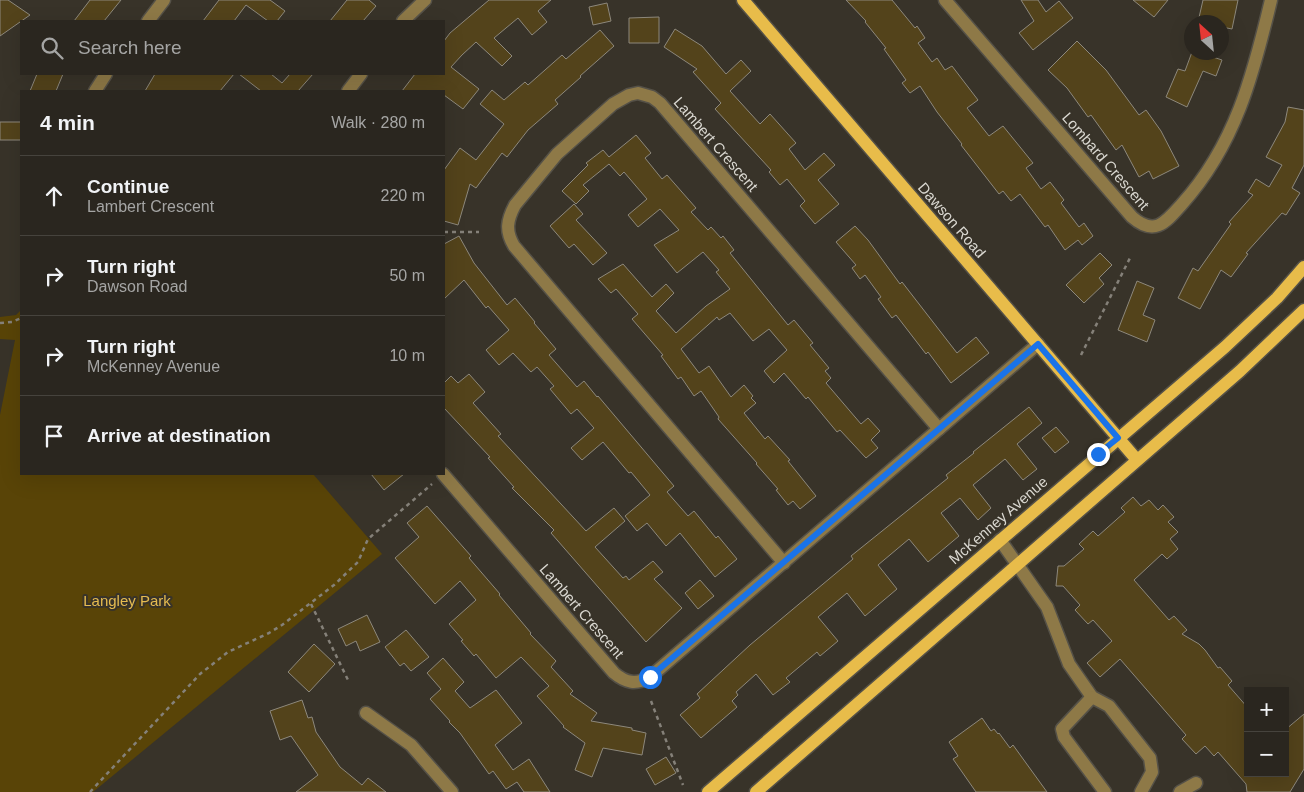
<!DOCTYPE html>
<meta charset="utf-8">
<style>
:root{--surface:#2a261f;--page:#36322c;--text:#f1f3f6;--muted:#a5a5a4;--line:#46433d}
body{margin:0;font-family:Arial,sans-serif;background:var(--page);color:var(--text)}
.controls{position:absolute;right:15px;bottom:15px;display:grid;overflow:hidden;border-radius:0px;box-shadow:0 5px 20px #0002}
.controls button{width:45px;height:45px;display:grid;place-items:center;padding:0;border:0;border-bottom:1px solid var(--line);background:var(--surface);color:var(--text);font:25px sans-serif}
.compass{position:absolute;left:1184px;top:15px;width:45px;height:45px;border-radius:50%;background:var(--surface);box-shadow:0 5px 20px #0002;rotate:333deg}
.stop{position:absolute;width:15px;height:15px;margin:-11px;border:4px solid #1a73e8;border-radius:50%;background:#fff}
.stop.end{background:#1a73e8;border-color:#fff;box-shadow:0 1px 5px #0008}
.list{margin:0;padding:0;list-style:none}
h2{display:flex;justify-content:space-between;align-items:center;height:65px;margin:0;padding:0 20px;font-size:21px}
h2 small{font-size:16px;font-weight:400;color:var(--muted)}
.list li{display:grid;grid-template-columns:32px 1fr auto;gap:15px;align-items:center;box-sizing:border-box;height:80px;padding:0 20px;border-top:1px solid var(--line)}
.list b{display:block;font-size:19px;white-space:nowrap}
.list p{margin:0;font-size:16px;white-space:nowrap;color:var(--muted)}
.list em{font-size:16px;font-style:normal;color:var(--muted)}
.icon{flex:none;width:28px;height:28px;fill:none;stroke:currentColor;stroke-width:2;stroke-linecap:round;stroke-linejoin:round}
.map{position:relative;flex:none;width:1304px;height:792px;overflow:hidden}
.search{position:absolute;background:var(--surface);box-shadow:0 5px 20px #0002;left:20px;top:20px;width:425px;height:55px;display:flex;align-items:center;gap:12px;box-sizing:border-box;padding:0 18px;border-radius:0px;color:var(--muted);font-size:19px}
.panel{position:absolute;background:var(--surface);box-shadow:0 5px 20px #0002;left:20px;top:90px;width:425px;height:385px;border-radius:0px}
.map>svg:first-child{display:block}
.green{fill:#594407}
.building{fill:#53431b;stroke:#8d887c}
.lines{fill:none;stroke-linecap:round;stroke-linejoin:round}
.minor-casing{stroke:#555147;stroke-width:15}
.major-casing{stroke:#555147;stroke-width:15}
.path{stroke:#858179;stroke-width:2.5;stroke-dasharray:4 4;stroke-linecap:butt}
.minor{stroke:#8e7947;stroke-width:12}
.major{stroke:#e8bc4a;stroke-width:12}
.route{stroke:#1a73e8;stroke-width:6}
.labels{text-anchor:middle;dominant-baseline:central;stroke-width:4;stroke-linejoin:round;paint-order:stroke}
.street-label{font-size:15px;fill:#dad8d1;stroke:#383329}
.park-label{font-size:15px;fill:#e5bb50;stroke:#383329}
</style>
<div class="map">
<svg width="1304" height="792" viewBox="0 0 1304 792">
<rect width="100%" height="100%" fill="#383329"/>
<!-- green -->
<polygon class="green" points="21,310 21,474 313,474 382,554 93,792 0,792 0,415 15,340 0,339 0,317 16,315"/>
<!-- building -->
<g class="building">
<polygon points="0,0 8,0 30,15 0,36"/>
<polygon points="90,0 121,0 104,21 74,21"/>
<polygon points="219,0 270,0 285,11 277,21 268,21 246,5 234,21 203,21"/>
<polygon points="347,0 369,0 376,6 363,21 330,21"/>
<polygon points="489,0 551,0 538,11 547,22 532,35 518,18 494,38 512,56 502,66 476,42 462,55 451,67 479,89 463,109 444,95 444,91 402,91 415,74 444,74 444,41 450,33"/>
<polygon points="846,0 892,0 915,28 917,26 925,38 918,43 932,62 937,58 945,70 952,66 978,100 967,108 989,136 1003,126 1033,163 1026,168 1041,189 1050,182 1064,200 1061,203 1079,227 1084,223 1093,236 1082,245 1078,240 1065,250 1048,225 1045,227 1020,194 1011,201 1003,191 999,194 961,145 962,144 937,112 920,86 910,93 902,83 906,80 884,49 886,48 865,22 866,21"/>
<polygon points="1021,0 1038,0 1046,12 1059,1 1073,18 1033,50 1019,33 1034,21"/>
<polygon points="1133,0 1168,0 1154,17"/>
<polygon points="1203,0 1238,0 1232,29 1222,27 1222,22 1198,22"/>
<polygon points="607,3 611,21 593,25 589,7"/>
<polygon points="659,17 659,43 629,43 629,18"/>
<polygon points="675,29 702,46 726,74 741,60 751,71 730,91 760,124 770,114 796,143 789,149 805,170 824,153 835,165 818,180 839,204 815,224 800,206 805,201 787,179 780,185 769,172 771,170 715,109 721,103 693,72 697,69 664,47"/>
<polygon points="600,30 614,46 580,76 581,77 555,100 558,104 528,130 507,157 502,153 476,188 470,184 458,225 444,221 444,170 460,148 476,160 504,124 480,104 492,90 504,100 525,82 528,85 562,55 566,59"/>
<polygon points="1077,41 1106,70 1139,115 1146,110 1161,131 1179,166 1153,179 1149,171 1139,177 1122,145 1116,150 1091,115 1088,117 1067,88 1048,70"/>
<polygon points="1192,52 1215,52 1213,57 1222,60 1216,76 1203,71 1187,107 1166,97 1178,69 1185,71"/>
<polygon points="37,74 63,74 56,91 30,91"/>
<polygon points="155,74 234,74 220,91 145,91"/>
<polygon points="239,74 271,74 282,83 290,74 313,74 298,91 261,91"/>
<polygon points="1288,107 1304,110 1304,165 1292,188 1300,193 1286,215 1282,213 1246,253 1248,254 1231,277 1221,270 1200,309 1178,298 1193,268 1198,271 1231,224 1229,222 1253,195 1248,192 1256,179 1269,187 1282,165 1266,157 1285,122"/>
<rect x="0" y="122" width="21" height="18"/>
<polygon points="636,135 651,153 645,158 662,179 667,175 696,208 691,212 708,230 711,227 721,238 723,236 734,250 730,253 788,325 794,320 813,343 810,345 829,368 825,371 831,378 826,383 861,424 868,418 880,431 871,440 878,448 866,458 840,430 837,432 808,397 806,399 784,373 774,383 764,371 787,350 769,329 753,341 730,313 719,320 717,317 681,349 699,373 709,366 731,397 744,385 753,396 751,398 756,403 744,413 765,439 768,436 790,460 788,461 816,496 800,509 793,501 788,505 776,490 778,489 756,464 757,463 718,419 719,417 701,391 694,396 681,377 678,379 661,356 663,355 632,319 638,314 616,289 611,293 598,279 623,264 652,297 666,284 674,293 656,311 676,333 706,306 730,289 716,272 719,270 703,252 677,273 654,245 679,230 660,209 638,227 628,215 647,199 624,172 620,176 609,164 583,185 589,191 576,204 562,191 588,165 586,163 603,150 609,157"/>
<polygon points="574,204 583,214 576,220 607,253 593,265 574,244 569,248 550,226"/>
<polygon points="855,226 868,240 900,284 902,282 957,353 976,337 989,353 951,383 928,352 926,354 896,315 892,318 878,299 881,297 865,275 860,279 852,268 856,265 836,242"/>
<polygon points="459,236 474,263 507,305 515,298 535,322 534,323 556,349 549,355 577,387 584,381 597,397 598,396 674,486 667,492 688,516 694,511 716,538 718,536 737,559 715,577 680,533 666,546 647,523 637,531 625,516 650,495 631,472 629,473 603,442 582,460 571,448 594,428 577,409 571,414 550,389 554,386 537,367 531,372 513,353 499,365 486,350 509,330 488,306 486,308 464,280 444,299 444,244"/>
<polygon points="1100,253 1112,265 1099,278 1104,284 1084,303 1066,285"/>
<polygon points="1137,281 1154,288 1143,315 1155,320 1147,342 1118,330"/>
<polygon points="469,374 485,392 473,403 501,434 498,436 586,531 614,508 625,521 595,547 623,578 626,576 629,580 653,561 663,572 654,579 682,608 646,642 551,533 554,530 512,488 514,487 488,458 490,457 444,408 444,383 451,376 458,383"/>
<polygon points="1029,407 1042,423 1017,444 1037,469 1023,480 1005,459 973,485 991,508 978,520 960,498 941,513 959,536 928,562 909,539 878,565 897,589 865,616 847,593 818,617 838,641 820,656 817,652 786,678 790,682 773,695 756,674 736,692 738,695 732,701 737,707 701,738 680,715 700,698 697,694 750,645 853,559 851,556 948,478 946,475 974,453 973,452"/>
<polygon points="1056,427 1069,442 1055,453 1042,438"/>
<polygon points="371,474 404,474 384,490"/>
<polygon points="1133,497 1141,506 1149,500 1158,510 1163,505 1174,517 1168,522 1178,532 1170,539 1178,549 1167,559 1162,554 1134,580 1169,620 1174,616 1187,630 1182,634 1199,644 1205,650 1218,668 1220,667 1232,681 1228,685 1248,708 1248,773 1285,773 1285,730 1304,714 1304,769 1290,792 1247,792 1246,784 1218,752 1214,756 1205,746 1196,754 1182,739 1186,735 1120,659 1100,677 1087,663 1112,641 1093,620 1088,624 1075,610 1080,605 1063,586 1056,586 1058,566 1064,566 1084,549 1079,544 1093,531 1098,536 1125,512 1121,508"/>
<polygon points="427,506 471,556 469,558 500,594 499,595 531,633 530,634 556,661 551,667 573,691 570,694 597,713 591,721 632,728 632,730 646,733 642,755 603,748 592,777 575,770 585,743 563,727 564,726 537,696 549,686 521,657 496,678 476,654 474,656 461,641 463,640 449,624 476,600 460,581 435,604 395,558 419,537 407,523"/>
<polygon points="700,580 714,596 698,609 685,593"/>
<polygon points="367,615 380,642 360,651 356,641 346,646 338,629"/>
<polygon points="406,630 429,657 411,671 404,663 400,666 385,647"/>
<polygon points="314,644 335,664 309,692 288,672"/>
<polygon points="443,658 464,682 455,691 470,708 496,690 522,723 495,745 513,770 529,759 550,792 524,792 517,782 506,789 493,771 489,774 460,733 449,722 450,721 430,699 441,689 427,673"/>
<polygon points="302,700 308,718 312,717 316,732 340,767 362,785 368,778 386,792 296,792 318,775 291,736 280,740 270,711"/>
<polygon points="982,718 991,731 994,729 998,734 999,733 1010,748 1013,745 1047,792 976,792 953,759 958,756 949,742"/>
<polygon points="666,757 676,773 655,785 646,769"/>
</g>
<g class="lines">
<!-- minor casing -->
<g class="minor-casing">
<g id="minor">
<path d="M945,0L1132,217C1155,237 1166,222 1182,204C1235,145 1253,76 1271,0"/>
<polyline points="148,21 164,0"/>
<polyline points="403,21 425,0"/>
<polyline points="95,91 106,74"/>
<polyline points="348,91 361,74"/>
<path d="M443,474L614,673C626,683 636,685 650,677L1038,344"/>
<polyline points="1000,540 1047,607 1069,664 1092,697 1109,706 1150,758 1152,772 1141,792"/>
<path d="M784,563L514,246C505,231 507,220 515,205L557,154L613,104L629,95L638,93L652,97L660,103L939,429"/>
<polyline points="1092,697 1062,729 1064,737 1105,792"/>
<polyline points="366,713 411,745 452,792"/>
<polyline points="1180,792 1196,783"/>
</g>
</g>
<!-- major casing -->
<g class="major-casing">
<g id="major">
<polyline points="743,0 1137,460"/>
<polyline points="708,792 1225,347 1277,298 1304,267"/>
<polyline points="756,792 1240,371 1304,310"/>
</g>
</g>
<!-- path -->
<g class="path">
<polyline points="444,232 479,232"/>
<polyline points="0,323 12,322 21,318"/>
<polyline points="1081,355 1131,256"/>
<polyline points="311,604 348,680"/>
<polyline points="651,701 683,785"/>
<polyline points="90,792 200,674 228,652 269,633 282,625 334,585 358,562 368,539 432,484"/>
</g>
<!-- minor -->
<use href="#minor" class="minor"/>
<!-- major -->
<use href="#major" class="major"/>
</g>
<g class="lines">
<!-- route -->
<polyline class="route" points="650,677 1038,344 1118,438 1098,454"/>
</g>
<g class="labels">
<!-- street labels -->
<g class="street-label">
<text transform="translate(716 144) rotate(49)">Lambert Crescent</text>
<text transform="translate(1106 161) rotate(49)">Lombard Crescent</text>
<text transform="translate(952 220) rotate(49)">Dawson Road</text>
<text transform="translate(998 520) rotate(-41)">McKenney Avenue</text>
<text transform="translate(582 611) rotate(49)">Lambert Crescent</text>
</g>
<!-- park labels -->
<g class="park-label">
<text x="127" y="600">Langley Park</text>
</g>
</g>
</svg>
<div class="controls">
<button>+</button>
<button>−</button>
</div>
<svg class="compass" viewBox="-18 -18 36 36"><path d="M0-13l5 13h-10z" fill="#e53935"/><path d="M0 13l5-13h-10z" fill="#a5a5a4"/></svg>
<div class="stop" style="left:650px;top:677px"></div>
<div class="stop end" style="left:1098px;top:454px"></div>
<div class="search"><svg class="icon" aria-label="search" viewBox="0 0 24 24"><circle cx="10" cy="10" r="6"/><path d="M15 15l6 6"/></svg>Search here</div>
<section class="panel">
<h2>4 min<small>Walk · 280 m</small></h2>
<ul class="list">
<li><svg class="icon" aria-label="ahead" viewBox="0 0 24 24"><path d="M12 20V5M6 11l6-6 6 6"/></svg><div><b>Continue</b><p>Lambert Crescent</p></div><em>220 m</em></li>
<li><svg class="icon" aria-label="right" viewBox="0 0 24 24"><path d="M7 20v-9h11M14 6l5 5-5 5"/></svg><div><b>Turn right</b><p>Dawson Road</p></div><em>50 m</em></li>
<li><svg class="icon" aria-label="right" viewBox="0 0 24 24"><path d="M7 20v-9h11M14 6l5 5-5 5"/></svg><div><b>Turn right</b><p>McKenney Avenue</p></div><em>10 m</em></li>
<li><svg class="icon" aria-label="arrive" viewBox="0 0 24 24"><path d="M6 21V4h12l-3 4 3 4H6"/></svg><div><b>Arrive at destination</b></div></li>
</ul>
</section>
</div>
